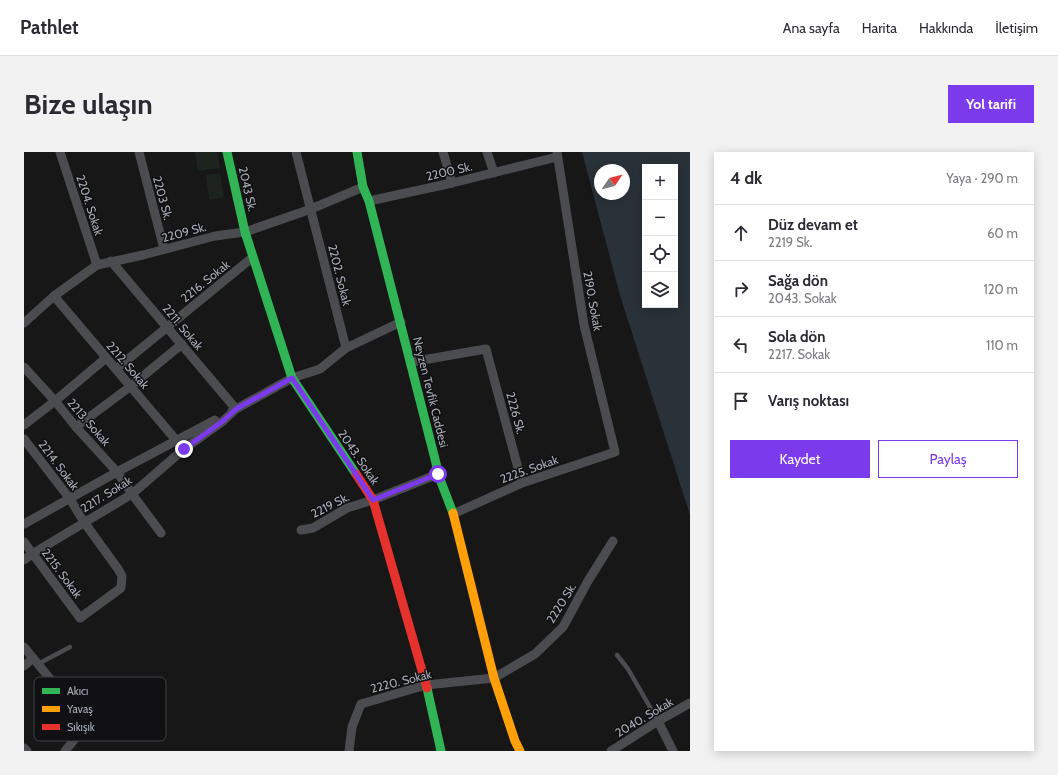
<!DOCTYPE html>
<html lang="tr">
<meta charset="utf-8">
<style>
:root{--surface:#fff;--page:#f2f2f3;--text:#2b2b33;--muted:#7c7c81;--line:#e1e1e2;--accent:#7c3aed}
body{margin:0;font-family:Cabin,sans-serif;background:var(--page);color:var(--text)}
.controls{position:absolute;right:12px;top:12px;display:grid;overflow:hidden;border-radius:0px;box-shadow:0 2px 10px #0003}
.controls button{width:36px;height:36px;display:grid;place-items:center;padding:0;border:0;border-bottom:1px solid var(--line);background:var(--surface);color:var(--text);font:20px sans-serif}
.compass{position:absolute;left:570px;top:12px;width:36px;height:36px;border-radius:50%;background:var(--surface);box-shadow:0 2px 10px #0003;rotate:55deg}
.stop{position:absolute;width:12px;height:12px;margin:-9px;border:3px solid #7c3aed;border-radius:50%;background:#fff}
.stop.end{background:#7c3aed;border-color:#fff;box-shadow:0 1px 4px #0008}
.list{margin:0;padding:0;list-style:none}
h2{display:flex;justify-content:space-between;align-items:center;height:52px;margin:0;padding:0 16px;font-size:17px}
h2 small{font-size:13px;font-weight:400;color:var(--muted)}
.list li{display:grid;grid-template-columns:26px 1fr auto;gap:12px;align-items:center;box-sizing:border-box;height:56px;padding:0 16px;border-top:1px solid var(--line)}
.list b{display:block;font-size:15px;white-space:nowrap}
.list p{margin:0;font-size:13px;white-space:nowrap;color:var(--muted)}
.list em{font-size:13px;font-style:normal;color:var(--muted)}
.actions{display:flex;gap:8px;padding:12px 16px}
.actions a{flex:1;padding:9px 0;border:1px solid var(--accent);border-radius:0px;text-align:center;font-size:14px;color:var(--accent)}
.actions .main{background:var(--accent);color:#fff}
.icon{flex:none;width:22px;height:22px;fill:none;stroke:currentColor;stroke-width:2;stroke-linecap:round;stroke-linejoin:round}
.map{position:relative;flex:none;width:666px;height:599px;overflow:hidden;border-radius:0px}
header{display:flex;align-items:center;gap:24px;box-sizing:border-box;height:56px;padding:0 20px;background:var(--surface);border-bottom:1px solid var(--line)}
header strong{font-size:19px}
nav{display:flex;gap:22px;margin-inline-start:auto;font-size:14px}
.intro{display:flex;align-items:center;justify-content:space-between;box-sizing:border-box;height:96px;padding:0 24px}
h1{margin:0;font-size:28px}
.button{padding:10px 18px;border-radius:0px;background:var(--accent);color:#fff;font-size:14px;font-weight:700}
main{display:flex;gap:24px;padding:0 24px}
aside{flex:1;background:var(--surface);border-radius:0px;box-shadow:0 2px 10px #0003}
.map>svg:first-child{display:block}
.green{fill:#1d241e}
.water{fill:#2a3239;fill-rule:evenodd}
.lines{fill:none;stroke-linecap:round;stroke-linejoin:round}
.lane{stroke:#4b4c50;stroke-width:4.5}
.street{stroke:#4b4c50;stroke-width:9}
.fast{stroke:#30b455;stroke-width:9}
.slow{stroke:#ff9f0a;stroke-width:9}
.jam{stroke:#e5322d;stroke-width:9}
.route{stroke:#7c3aed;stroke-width:5}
.labels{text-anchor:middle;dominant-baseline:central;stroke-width:3;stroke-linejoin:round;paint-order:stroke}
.street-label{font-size:12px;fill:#a8adb8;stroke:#111113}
.key{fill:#111113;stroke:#3e4045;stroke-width:1}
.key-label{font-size:11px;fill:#a8adb8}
</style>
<header>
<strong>Pathlet</strong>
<nav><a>Ana sayfa</a><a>Harita</a><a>Hakkında</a><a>İletişim</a></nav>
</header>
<div class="intro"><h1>Bize ulaşın</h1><a class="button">Yol tarifi</a></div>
<main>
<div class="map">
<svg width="666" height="599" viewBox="0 0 666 599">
<rect width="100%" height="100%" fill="#171717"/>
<!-- green -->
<g class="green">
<polygon points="171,0 193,0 196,16 174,19"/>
<polygon points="196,21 200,45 185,48 182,23"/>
</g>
<!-- water -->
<path class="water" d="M558,0H666V363L596,143ZM621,15H651V153H621ZM576,18H600V42H576Z"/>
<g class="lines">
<!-- lane -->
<g class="lane">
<polyline points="593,503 604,517 634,569"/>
<polyline points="14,512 46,495"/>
</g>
<!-- street -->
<g class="street">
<polyline points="36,0 73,113"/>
<polyline points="115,0 140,97"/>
<polyline points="272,0 322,196"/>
<polyline points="419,0 428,31"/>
<polyline points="463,0 470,21"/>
<polyline points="345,49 428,31 533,5"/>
<polyline points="87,109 212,257 208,259"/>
<polyline points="30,144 157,294"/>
<polyline points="0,171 30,144 73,113 119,103 191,84 221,80 287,57 339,35"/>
<polyline points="387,210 462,197 498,331"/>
<polyline points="0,215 31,249 52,275 93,320 108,342 137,381"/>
<polyline points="92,217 229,105"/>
<polyline points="0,273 31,249 82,206"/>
<polyline points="52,275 107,234 158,192"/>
<polyline points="0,287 46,347 60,370 94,417 98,424 97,436 56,466 0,390"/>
<polyline points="429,362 498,331 591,300 560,173 533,0"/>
<polyline points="0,372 93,320 191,268"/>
<polyline points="277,378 289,376 323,356 349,348 414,322"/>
<polyline points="0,408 8,402 108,342 160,297 199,269 212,257 268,226 296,217 322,196 377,170"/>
<polyline points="0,495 63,572 41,599"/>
<polyline points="0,514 9,506"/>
<polyline points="634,569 649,599"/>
<polyline points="0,596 3,599"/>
<polyline points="325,599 328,575 337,552 402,533 470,526 511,502 539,475 564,429 589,389"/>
<polyline points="587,599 634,569 666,551"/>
</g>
<!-- fast -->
<g class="fast">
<polyline points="203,0 221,80 268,226 332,322"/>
<polyline points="333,0 339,35 345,49 412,311 414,322 429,361"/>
<polyline points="403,536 417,599"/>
</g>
<!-- slow -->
<polyline class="slow" points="429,361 470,526 491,589 496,599"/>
<!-- jam -->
<polyline class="jam" points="332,322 349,348 403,536"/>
</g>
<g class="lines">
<!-- route -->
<polyline class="route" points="160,297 199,269 212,257 268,226 349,348 414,322"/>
</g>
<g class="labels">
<!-- street labels -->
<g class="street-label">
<text transform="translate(425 19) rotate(-13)">2200 Sk.</text>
<text transform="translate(224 37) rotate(77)">2043 Sk.</text>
<text transform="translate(139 46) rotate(75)">2203 Sk.</text>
<text transform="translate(66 53) rotate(72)">2204. Sokak</text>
<text transform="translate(160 80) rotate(-15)">2209 Sk.</text>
<text transform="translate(316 123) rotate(76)">2202. Sokak</text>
<text transform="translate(181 129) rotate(-39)">2216. Sokak</text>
<text transform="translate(569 149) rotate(80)">2190. Sokak</text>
<text transform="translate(159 175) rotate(50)">2211. Sokak</text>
<text transform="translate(104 213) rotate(49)">2212. Sokak</text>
<text transform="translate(407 240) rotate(76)">Neyzen Tevfik Caddesi</text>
<text transform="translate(492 261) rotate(75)">2226 Sk.</text>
<text transform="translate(65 270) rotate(49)">2213. Sokak</text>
<text transform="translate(335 305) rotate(56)">2043. Sokak</text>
<text transform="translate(35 313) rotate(53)">2214. Sokak</text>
<text transform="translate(505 317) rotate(-20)">2225. Sokak</text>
<text transform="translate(82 342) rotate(-32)">2217. Sokak</text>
<text transform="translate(306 353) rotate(-27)">2219 Sk.</text>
<text transform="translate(38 421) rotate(53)">2215. Sokak</text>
<text transform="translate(537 451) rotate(-58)">2220 Sk.</text>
<text transform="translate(377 529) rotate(-14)">2220. Sokak</text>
<text transform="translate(620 565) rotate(-31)">2040. Sokak</text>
</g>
</g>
<!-- legend -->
<rect x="10" y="525" width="132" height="64" rx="6" class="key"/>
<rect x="18" y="536" width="18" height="6" fill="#30b455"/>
<rect x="18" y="554" width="18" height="6" fill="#ff9f0a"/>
<rect x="18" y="572" width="18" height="6" fill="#e5322d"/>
<g class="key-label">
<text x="43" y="543">Akıcı</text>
<text x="43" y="561">Yavaş</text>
<text x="43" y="579">Sıkışık</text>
</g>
</svg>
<div class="controls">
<button>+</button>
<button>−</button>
<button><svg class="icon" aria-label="locate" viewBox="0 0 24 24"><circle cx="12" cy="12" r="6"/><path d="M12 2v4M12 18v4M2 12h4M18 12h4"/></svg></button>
<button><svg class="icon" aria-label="layers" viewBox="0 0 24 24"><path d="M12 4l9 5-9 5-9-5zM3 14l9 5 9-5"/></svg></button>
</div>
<svg class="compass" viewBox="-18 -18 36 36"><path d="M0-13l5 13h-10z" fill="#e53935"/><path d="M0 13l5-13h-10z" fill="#7c7c81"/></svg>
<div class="stop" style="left:414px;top:322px"></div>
<div class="stop end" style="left:160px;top:297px"></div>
</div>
<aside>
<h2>4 dk<small>Yaya · 290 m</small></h2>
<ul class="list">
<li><svg class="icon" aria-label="ahead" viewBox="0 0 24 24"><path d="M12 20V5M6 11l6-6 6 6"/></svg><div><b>Düz devam et</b><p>2219 Sk.</p></div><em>60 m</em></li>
<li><svg class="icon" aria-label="right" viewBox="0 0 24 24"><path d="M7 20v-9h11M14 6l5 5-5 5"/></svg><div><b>Sağa dön</b><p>2043. Sokak</p></div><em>120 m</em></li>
<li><svg class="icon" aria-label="left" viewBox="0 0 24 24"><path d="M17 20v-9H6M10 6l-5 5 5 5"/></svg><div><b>Sola dön</b><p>2217. Sokak</p></div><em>110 m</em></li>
<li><svg class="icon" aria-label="arrive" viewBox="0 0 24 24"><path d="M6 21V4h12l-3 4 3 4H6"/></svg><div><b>Varış noktası</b></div></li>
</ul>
<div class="actions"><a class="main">Kaydet</a><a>Paylaş</a></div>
</aside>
</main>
